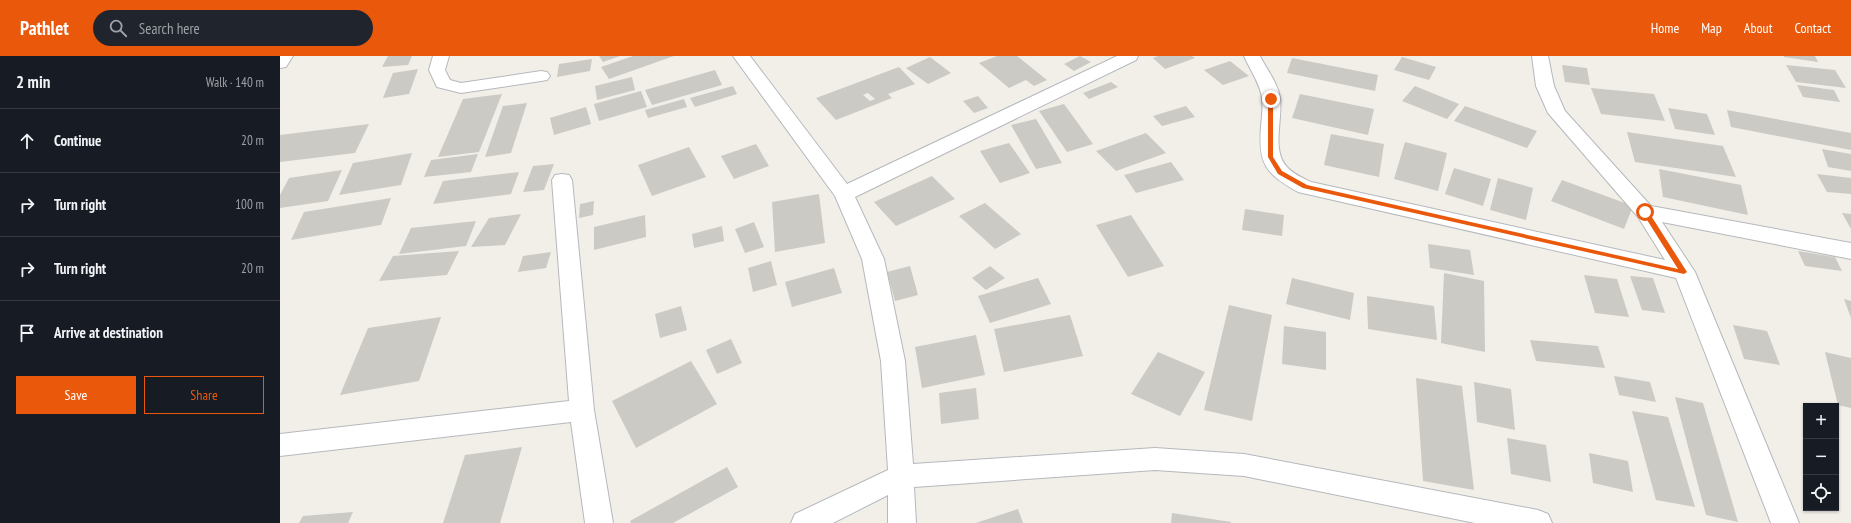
<!DOCTYPE html>
<meta charset="utf-8">
<style>
:root{--surface:#171b24;--page:#20242c;--text:#f1f3f6;--muted:#9ea1a6;--line:#363941;--accent:#ea580c}
body{margin:0;font-family:"PT Sans Narrow",sans-serif;background:var(--page);color:var(--text)}
.controls{position:absolute;right:12px;bottom:12px;display:grid;overflow:hidden;border-radius:0px;box-shadow:0 1px 3px #0004}
.controls button{width:36px;height:36px;display:grid;place-items:center;padding:0;border:0;border-bottom:1px solid var(--line);background:var(--surface);color:var(--text);font:20px sans-serif}
.stop{position:absolute;width:12px;height:12px;margin:-9px;border:3px solid #ea580c;border-radius:50%;background:#fff}
.stop.end{background:#ea580c;border-color:#fff;box-shadow:0 1px 4px #0008}
.list{margin:0;padding:0;list-style:none}
h2{display:flex;justify-content:space-between;align-items:center;height:52px;margin:0;padding:0 16px;font-size:17px}
h2 small{font-size:13px;font-weight:400;color:var(--muted)}
.list li{display:grid;grid-template-columns:26px 1fr auto;gap:12px;align-items:center;box-sizing:border-box;height:64px;padding:0 16px;border-top:1px solid var(--line)}
.list b{display:block;font-size:15px;white-space:nowrap}
.list em{font-size:13px;font-style:normal;color:var(--muted)}
.actions{display:flex;gap:8px;padding:12px 16px}
.actions a{flex:1;padding:9px 0;border:1px solid var(--accent);border-radius:0px;text-align:center;font-size:14px;color:var(--accent)}
.actions .main{background:var(--accent);color:#fff}
.icon{flex:none;width:22px;height:22px;fill:none;stroke:currentColor;stroke-width:2;stroke-linecap:round;stroke-linejoin:round}
.map{position:relative;flex:none;width:1571px;height:467px;overflow:hidden}
header{display:flex;align-items:center;gap:24px;box-sizing:border-box;height:56px;padding:0 20px;background:var(--accent);color:#fff}
header strong{font-size:19px}
nav{display:flex;gap:22px;margin-inline-start:auto;font-size:14px}
.search{width:280px;height:36px;background:var(--page);display:flex;align-items:center;gap:10px;box-sizing:border-box;padding:0 14px;border-radius:22px;color:var(--muted);font-size:15px}
main{display:flex}
aside{flex:1;background:var(--surface)}
.map>svg:first-child{display:block}
.building{fill:#cccac5;fill-rule:evenodd}
.lines{fill:none;stroke-linecap:round;stroke-linejoin:round}
.minor-casing{stroke:#b5b8bc;stroke-width:2}
.minor{fill:#fff;fill-rule:evenodd}
.route{fill:#ea580c}
</style>
<header>
<strong>Pathlet</strong>
<div class="search"><svg class="icon" aria-label="search" viewBox="0 0 24 24"><circle cx="10" cy="10" r="6"/><path d="M15 15l6 6"/></svg>Search here</div>
<nav><a>Home</a><a>Map</a><a>About</a><a>Contact</a></nav>
</header>
<main>
<aside>
<h2>2 min<small>Walk · 140 m</small></h2>
<ul class="list">
<li><svg class="icon" aria-label="ahead" viewBox="0 0 24 24"><path d="M12 20V5M6 11l6-6 6 6"/></svg><div><b>Continue</b></div><em>20 m</em></li>
<li><svg class="icon" aria-label="right" viewBox="0 0 24 24"><path d="M7 20v-9h11M14 6l5 5-5 5"/></svg><div><b>Turn right</b></div><em>100 m</em></li>
<li><svg class="icon" aria-label="right" viewBox="0 0 24 24"><path d="M7 20v-9h11M14 6l5 5-5 5"/></svg><div><b>Turn right</b></div><em>20 m</em></li>
<li><svg class="icon" aria-label="arrive" viewBox="0 0 24 24"><path d="M6 21V4h12l-3 4 3 4H6"/></svg><div><b>Arrive at destination</b></div></li>
</ul>
<div class="actions"><a class="main">Save</a><a>Share</a></div>
</aside>
<div class="map">
<svg width="1571" height="467" viewBox="0 0 1571 467">
<rect width="100%" height="100%" fill="#f1efe8"/>
<!-- building -->
<g class="building">
<polygon points="108,0 132,0 128,9 102,11"/>
<polygon points="319,0 340,0 323,6"/>
<polygon points="353,0 394,0 329,23 321,11"/>
<polygon points="717,0 737,0 767,24 754,30 746,24 729,32 699,7"/>
<polygon points="800,0 811,6 794,15 784,8"/>
<polygon points="878,0 912,0 915,2 885,13 873,2"/>
<polygon points="1504,0 1535,0 1538,6 1504,1"/>
<polygon points="650,1 671,17 648,28 626,12"/>
<polygon points="1122,1 1156,11 1149,24 1114,14"/>
<polygon points="1012,2 1098,19 1095,35 1007,17"/>
<polygon points="312,3 310,15 277,21 279,8"/>
<polygon points="950,5 969,20 943,29 924,14"/>
<polygon points="1282,9 1307,12 1310,29 1285,26"/>
<polygon points="1506,9 1555,14 1566,32 1516,26"/>
<path d="M619,11L635,28L608,38L612,42L556,64L536,42ZM588,37L595,43L590,45L583,39Z"/>
<polygon points="138,13 129,38 103,42 113,17"/>
<polygon points="435,14 442,29 372,49 365,34"/>
<polygon points="352,21 355,34 317,44 315,30"/>
<polygon points="831,26 838,31 809,43 803,37"/>
<polygon points="1517,29 1554,34 1560,46 1523,41"/>
<polygon points="453,30 457,38 415,51 410,42"/>
<polygon points="1135,30 1179,48 1167,63 1122,45"/>
<polygon points="1311,32 1374,38 1385,65 1321,58"/>
<polygon points="361,35 367,51 319,65 314,48"/>
<polygon points="222,38 199,96 158,101 183,43"/>
<polygon points="1020,38 1094,53 1088,79 1012,62"/>
<polygon points="698,40 708,52 694,57 683,45"/>
<polygon points="404,43 407,51 368,62 365,54"/>
<polygon points="247,47 231,97 205,101 223,50"/>
<polygon points="784,48 813,88 787,96 759,55"/>
<polygon points="906,50 915,61 882,70 873,60"/>
<polygon points="1185,50 1257,75 1247,92 1174,65"/>
<polygon points="306,51 311,68 274,79 270,62"/>
<polygon points="1388,52 1427,58 1435,79 1395,73"/>
<polygon points="1447,54 1571,77 1571,94 1451,71"/>
<polygon points="756,63 782,107 756,113 731,69"/>
<polygon points="89,68 75,97 0,106 0,79"/>
<polygon points="1347,76 1443,90 1456,121 1355,106"/>
<polygon points="866,77 886,97 836,115 816,95"/>
<polygon points="1051,78 1104,88 1099,121 1044,109"/>
<polygon points="1125,86 1167,97 1158,135 1114,123"/>
<polygon points="729,87 750,117 720,127 700,95"/>
<polygon points="476,88 489,110 454,123 441,100"/>
<polygon points="409,91 426,121 372,140 358,109"/>
<polygon points="1542,93 1571,98 1571,115 1548,111"/>
<polygon points="132,97 121,129 59,139 73,107"/>
<polygon points="198,98 191,116 144,121 151,104"/>
<polygon points="891,106 904,124 856,137 844,119"/>
<polygon points="274,108 264,134 243,136 253,110"/>
<polygon points="1174,112 1211,123 1203,150 1165,138"/>
<polygon points="1379,113 1461,129 1468,159 1383,141"/>
<polygon points="62,114 48,145 0,152 0,139 9,122"/>
<polygon points="239,116 231,138 153,148 163,125"/>
<polygon points="1537,118 1571,122 1571,138 1547,136"/>
<polygon points="652,120 675,143 616,170 594,146"/>
<polygon points="1218,122 1253,132 1246,164 1210,154"/>
<polygon points="1282,124 1353,150 1344,173 1271,145"/>
<polygon points="539,138 545,187 495,196 492,146"/>
<polygon points="111,142 101,169 11,184 24,156"/>
<polygon points="314,145 313,159 299,162 300,148"/>
<polygon points="705,147 741,178 715,193 679,160"/>
<polygon points="965,153 1004,159 1002,180 962,174"/>
<polygon points="1562,157 1571,158 1571,173"/>
<polygon points="241,158 225,189 191,191 209,162"/>
<polygon points="365,159 366,181 314,194 314,171"/>
<polygon points="851,159 884,210 848,221 816,169"/>
<polygon points="196,165 186,190 119,198 131,172"/>
<polygon points="474,166 484,191 465,197 455,173"/>
<polygon points="442,170 444,185 414,192 412,178"/>
<polygon points="1148,188 1190,194 1194,219 1150,212"/>
<polygon points="179,195 167,219 99,225 113,200"/>
<polygon points="1518,195 1555,201 1562,215 1525,210"/>
<polygon points="271,196 266,212 238,216 243,200"/>
<polygon points="491,205 497,229 473,236 468,212"/>
<polygon points="630,210 638,239 615,245 607,216"/>
<polygon points="710,210 725,222 706,234 692,222"/>
<polygon points="554,212 562,237 512,251 505,226"/>
<polygon points="1164,217 1204,225 1205,296 1161,287"/>
<polygon points="1304,219 1337,223 1349,261 1315,257"/>
<polygon points="1350,220 1373,222 1385,257 1362,254"/>
<polygon points="758,222 771,248 710,267 698,240"/>
<polygon points="1012,222 1074,237 1070,264 1006,248"/>
<polygon points="1087,240 1154,250 1157,284 1088,273"/>
<polygon points="1564,243 1571,245 1571,262"/>
<polygon points="949,249 992,259 972,365 924,354"/>
<polygon points="401,250 407,274 380,282 375,258"/>
<polygon points="790,259 803,300 724,316 714,273"/>
<polygon points="161,261 139,325 60,339 88,272"/>
<polygon points="1453,269 1487,275 1500,309 1464,303"/>
<polygon points="1004,270 1046,276 1046,314 1002,308"/>
<polygon points="696,279 705,319 642,332 635,291"/>
<polygon points="451,283 462,307 437,318 426,294"/>
<polygon points="1250,284 1318,290 1325,312 1256,305"/>
<polygon points="878,296 925,316 900,360 851,338"/>
<polygon points="1545,296 1571,302 1571,352 1558,349"/>
<polygon points="411,305 437,348 356,392 332,345"/>
<polygon points="1334,320 1370,326 1376,346 1339,339"/>
<polygon points="1136,322 1182,330 1194,434 1143,425"/>
<polygon points="1194,326 1231,333 1235,374 1197,366"/>
<polygon points="696,332 699,363 661,368 659,337"/>
<polygon points="1395,341 1423,347 1458,466 1426,459"/>
<polygon points="1352,355 1388,361 1415,451 1376,444"/>
<polygon points="1227,382 1266,389 1271,426 1231,418"/>
<polygon points="242,391 220,467 163,467 185,399"/>
<polygon points="1309,397 1348,405 1353,436 1313,427"/>
<polygon points="447,411 458,431 393,467 351,467 350,465"/>
<polygon points="738,453 743,467 696,467"/>
<polygon points="73,456 68,467 19,467 23,460"/>
<polygon points="892,457 951,466 951,467 891,467"/>
</g>
<g class="lines">
<!-- minor casing -->
<g class="minor-casing">
<g id="minor">
<polygon points="0,0 13,0 6,11 0,12"/>
<polygon points="153,0 169,0 165,14 170,24 181,27 261,15 267,16 270,20 267,24 261,25 181,37 157,31 149,14"/>
<polygon points="453,0 470,0 567,128 837,0 858,0 856,4 575,141 604,203 625,305 633,408 875,392 964,398 1258,454 1268,458 1272,467 1195,467 964,420 875,414 634,431 636,467 608,467 608,439 553,467 511,467 515,458 608,414 601,305 582,203 555,140"/>
<path d="M964,0H980C987,14 998,27 1000,42C1003,63 991,94 1007,111C1013,118 1023,122 1031,126L1385,204L1358,161L1268,57L1256,30L1252,0H1268L1274,30L1285,55L1371,150L1571,187V203L1382,166L1415,216L1519,467H1491L1396,222L1018,136C985,117 978,108 981,70C982,61 983,51 982,42C980,27 970,14 964,0Z"/>
<polygon points="282,118 289,119 292,124 314,354 333,467 305,467 291,366 0,400 0,378 289,345 272,124 275,119"/>
</g>
</g>
<!-- minor -->
<use href="#minor" class="minor"/>
</g>
<!-- route -->
<polygon class="route" points="991,41 993,43 993,101 1002,115 1027,129 1398,213 1362,156 1365,154 1368,155 1407,216 1404,218 1023,132 998,118 988,101 988,43"/>
</svg>
<div class="controls">
<button>+</button>
<button>−</button>
<button><svg class="icon" aria-label="locate" viewBox="0 0 24 24"><circle cx="12" cy="12" r="6"/><path d="M12 2v4M12 18v4M2 12h4M18 12h4"/></svg></button>
</div>
<div class="stop" style="left:1365px;top:156px"></div>
<div class="stop end" style="left:991px;top:43px"></div>
</div>
</main>
